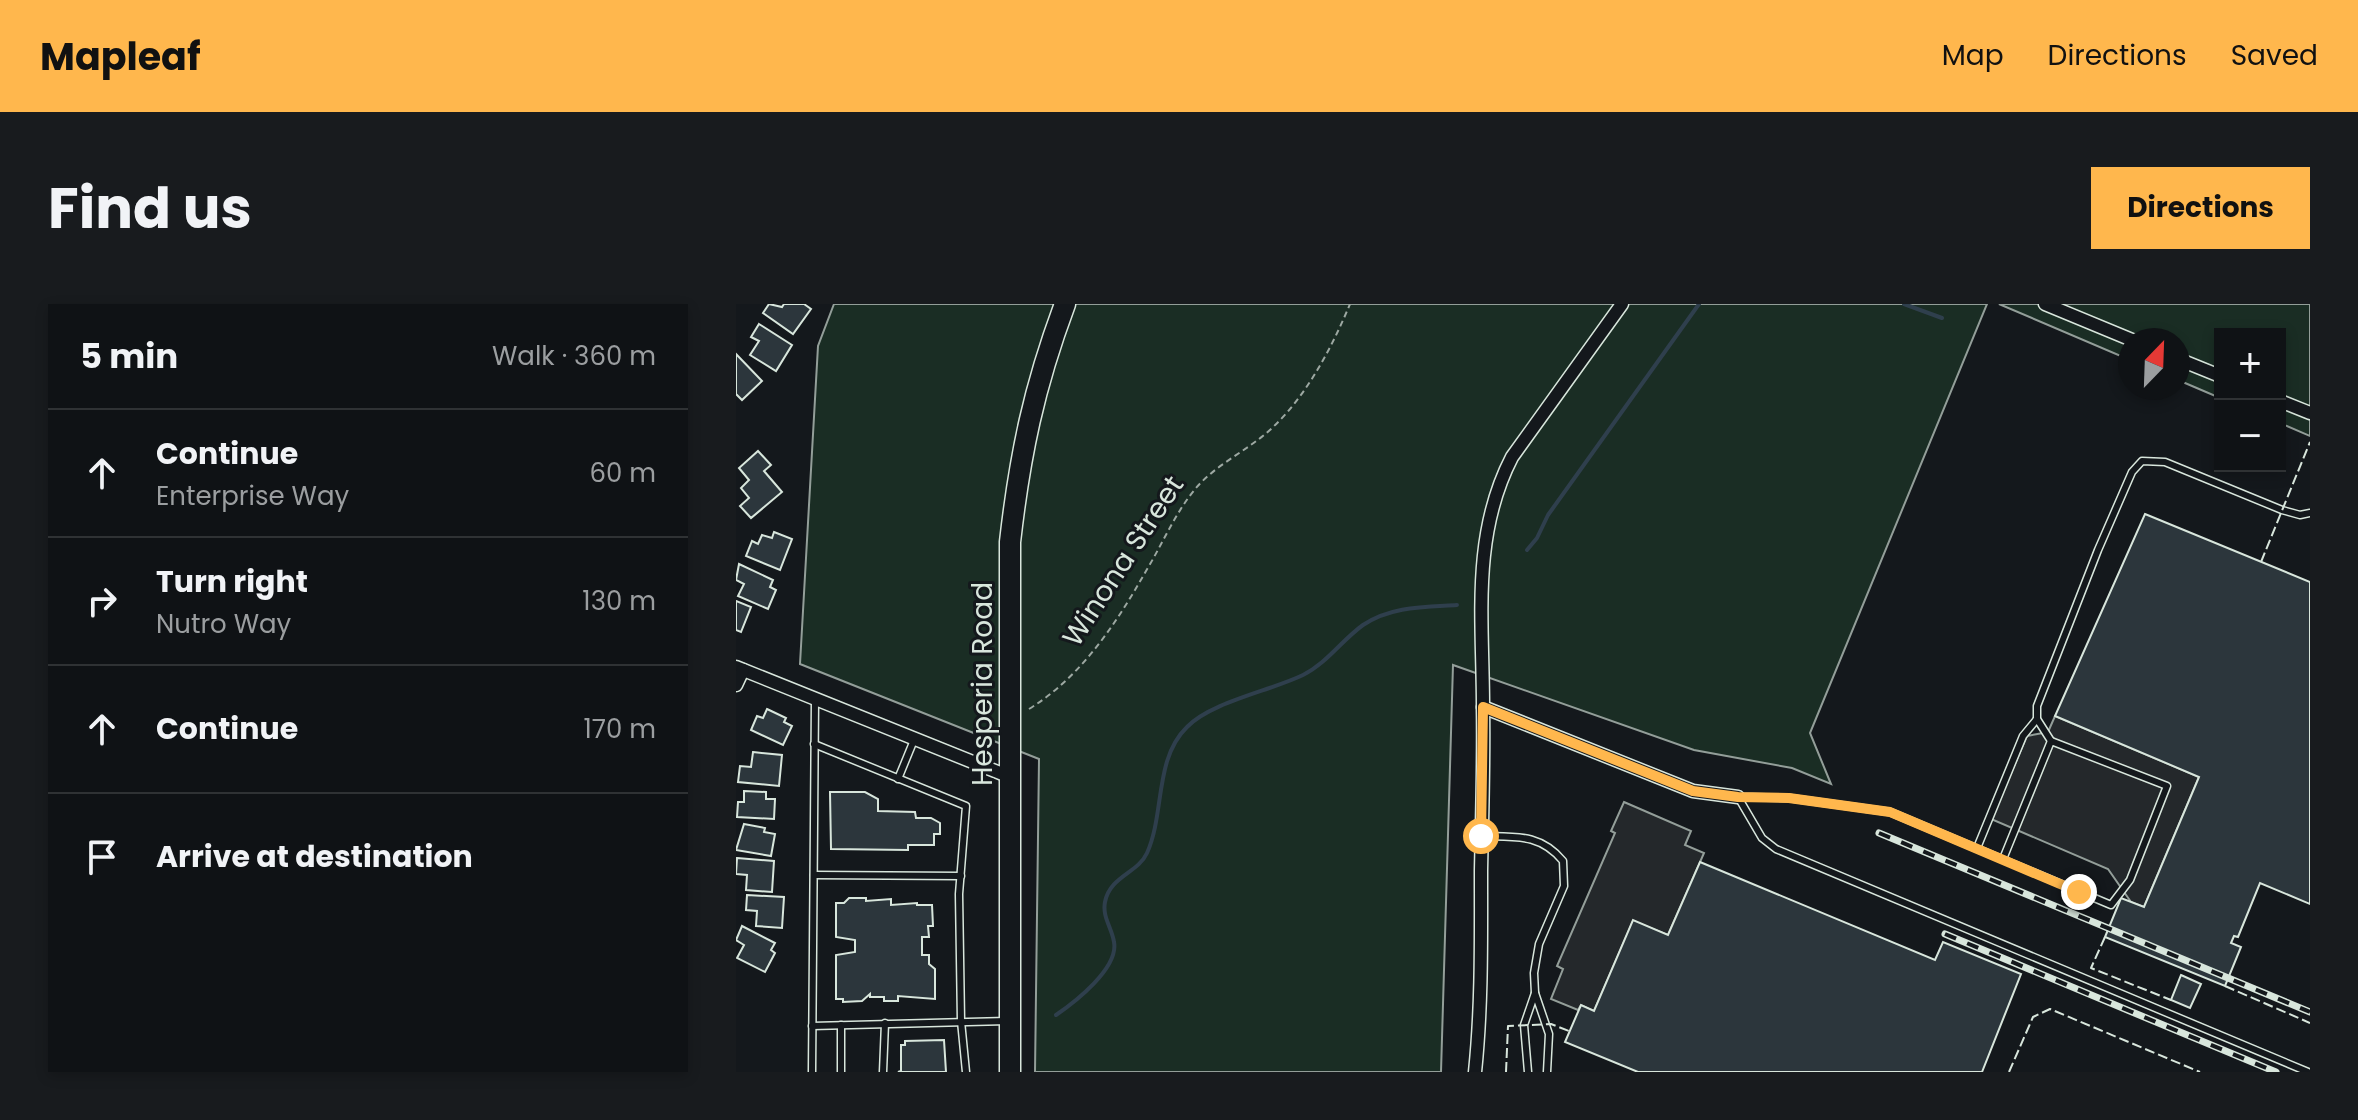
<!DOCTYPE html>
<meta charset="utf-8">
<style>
:root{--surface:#0f1215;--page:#181b1e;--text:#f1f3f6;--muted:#9b9ea0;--line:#2f3234;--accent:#ffb74d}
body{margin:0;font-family:Poppins,sans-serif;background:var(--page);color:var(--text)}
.controls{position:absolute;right:24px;top:24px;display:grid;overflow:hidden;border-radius:0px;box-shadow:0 4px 12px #0003}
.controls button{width:72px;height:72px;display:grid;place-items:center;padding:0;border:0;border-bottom:2px solid var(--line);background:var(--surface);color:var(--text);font:40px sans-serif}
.compass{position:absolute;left:1382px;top:24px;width:72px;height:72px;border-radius:50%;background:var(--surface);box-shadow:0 4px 12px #0003;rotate:23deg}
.stop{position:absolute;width:24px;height:24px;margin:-18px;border:6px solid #ffb74d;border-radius:50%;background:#fff}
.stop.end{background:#ffb74d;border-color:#fff;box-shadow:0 2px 8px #0008}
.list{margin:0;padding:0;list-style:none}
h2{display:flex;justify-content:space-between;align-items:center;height:104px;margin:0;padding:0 32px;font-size:34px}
h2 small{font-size:26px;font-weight:400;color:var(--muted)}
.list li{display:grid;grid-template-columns:52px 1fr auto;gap:24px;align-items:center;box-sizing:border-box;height:128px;padding:0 32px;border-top:2px solid var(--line)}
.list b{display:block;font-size:30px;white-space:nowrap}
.list p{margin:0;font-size:26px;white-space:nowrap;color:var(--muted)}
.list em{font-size:26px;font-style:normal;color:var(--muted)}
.icon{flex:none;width:44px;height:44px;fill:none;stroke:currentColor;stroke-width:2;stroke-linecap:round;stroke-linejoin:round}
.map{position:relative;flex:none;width:1574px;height:768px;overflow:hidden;border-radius:0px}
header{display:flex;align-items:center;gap:48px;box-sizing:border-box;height:112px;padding:0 40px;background:var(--accent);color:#111}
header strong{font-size:38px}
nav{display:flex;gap:44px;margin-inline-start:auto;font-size:28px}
.intro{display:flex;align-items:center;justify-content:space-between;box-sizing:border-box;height:192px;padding:0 48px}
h1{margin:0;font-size:56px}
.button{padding:20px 36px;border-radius:0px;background:var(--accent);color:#111;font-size:28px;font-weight:700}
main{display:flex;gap:48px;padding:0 48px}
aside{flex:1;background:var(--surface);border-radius:0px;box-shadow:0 4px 12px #0003}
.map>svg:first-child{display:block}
.green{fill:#1a2d24;stroke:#939e99;stroke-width:2}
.parking{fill:#24282b;stroke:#939e99;stroke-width:2}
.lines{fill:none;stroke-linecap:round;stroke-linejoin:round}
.stream{stroke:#2f3f4d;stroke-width:4}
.building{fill:#2c363c;stroke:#d8e6dc;stroke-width:2}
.service-casing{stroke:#d8e6dc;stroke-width:9}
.minor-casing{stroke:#d8e6dc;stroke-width:15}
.primary-casing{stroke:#d8e6dc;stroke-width:23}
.path{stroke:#9da8a2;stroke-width:2;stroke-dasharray:6 4;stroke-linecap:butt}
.service{stroke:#14181c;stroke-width:6}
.minor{stroke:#14181c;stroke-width:12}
.primary{stroke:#14181c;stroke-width:20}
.rail-casing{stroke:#d8e6dc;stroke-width:7}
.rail{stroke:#14181c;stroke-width:4;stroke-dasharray:12;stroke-linecap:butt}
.fence{stroke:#d8e6dc;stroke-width:2;stroke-dasharray:10 4;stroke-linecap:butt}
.route{stroke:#ffb74d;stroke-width:10}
.labels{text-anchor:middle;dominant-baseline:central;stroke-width:6;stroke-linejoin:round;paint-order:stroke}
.street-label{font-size:28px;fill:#d8e6dc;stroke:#14181c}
</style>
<header>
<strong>Mapleaf</strong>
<nav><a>Map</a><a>Directions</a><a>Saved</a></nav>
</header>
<div class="intro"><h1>Find us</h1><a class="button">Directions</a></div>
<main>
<aside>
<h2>5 min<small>Walk · 360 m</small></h2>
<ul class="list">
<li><svg class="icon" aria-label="ahead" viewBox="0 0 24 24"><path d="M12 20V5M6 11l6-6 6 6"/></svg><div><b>Continue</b><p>Enterprise Way</p></div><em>60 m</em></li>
<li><svg class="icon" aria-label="right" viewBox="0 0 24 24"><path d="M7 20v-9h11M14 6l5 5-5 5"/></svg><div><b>Turn right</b><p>Nutro Way</p></div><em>130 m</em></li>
<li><svg class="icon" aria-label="ahead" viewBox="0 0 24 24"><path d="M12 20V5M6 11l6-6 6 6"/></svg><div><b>Continue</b></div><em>170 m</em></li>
<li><svg class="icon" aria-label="arrive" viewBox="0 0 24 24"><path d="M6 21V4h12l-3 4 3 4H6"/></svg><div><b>Arrive at destination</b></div></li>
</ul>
</aside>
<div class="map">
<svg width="1574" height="768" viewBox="0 0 1574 768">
<rect width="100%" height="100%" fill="#14181c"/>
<!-- green -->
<g class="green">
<polygon points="98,0 1251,0 1074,429 1095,480 1056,464 958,446 717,361 705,768 299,768 303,455 64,360 82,42"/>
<polygon points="1263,0 1574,0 1574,132 1544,119 1544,30 1484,30 1484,94 1442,76 1442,36 1394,36 1394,56"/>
</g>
<!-- parking -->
<g class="parking">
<polygon points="1319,412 1463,473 1408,603 1395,598 1372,565 1255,515 1291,432 1312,428"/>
<polygon points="888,498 955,527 949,541 968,549 932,631 897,617 858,707 845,701 842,706 815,695 827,665 821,662 879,529 875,527"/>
</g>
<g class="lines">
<!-- stream -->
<g class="stream">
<polyline points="1168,0 1206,14"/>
<polyline points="791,246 801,234 812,211 963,0"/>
<path d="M320,711C339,698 383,664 378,638C376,624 366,613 369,598C374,572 402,569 411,549C429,509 418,455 451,423C475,398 534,387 567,371C591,359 606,336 627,321C655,302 689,303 721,301"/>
</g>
</g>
<!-- building -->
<g class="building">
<polygon points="33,0 46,3 48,0 68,0 75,5 57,30 27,9"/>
<polygon points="23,20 56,41 40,67 14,51 23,37 15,33"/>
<polygon points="0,50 26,77 6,96 0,90"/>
<polygon points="22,147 35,161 28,167 46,188 15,214 4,202 13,194 5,184 13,176 3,164"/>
<polygon points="1409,210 1574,278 1574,600 1524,579 1502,633 1498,632 1495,639 1505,643 1489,682 1369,633 1385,594 1408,603 1463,473 1319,412"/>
<polygon points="38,228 56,235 44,266 10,252 16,237 22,240 26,231 36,234"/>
<polygon points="3,260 37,276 34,283 40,286 32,305 2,292 8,280 0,276"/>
<polygon points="0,297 15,303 5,328 0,326"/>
<polygon points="31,405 50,414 48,418 56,422 47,441 15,426 21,412 27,414"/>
<polygon points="17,448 46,451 43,482 2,478 4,462 15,463"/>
<polygon points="8,487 30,488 30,495 39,495 38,515 1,513 2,498 8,498"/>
<polygon points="94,488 129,488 142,495 142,507 179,508 180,514 195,514 204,519 204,530 198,530 198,541 172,541 172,546 95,545"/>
<polygon points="8,520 29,524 28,528 39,530 35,552 0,546"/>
<polygon points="1,554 38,557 36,588 10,586 11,571 0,570"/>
<polygon points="964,558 1199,656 1207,638 1285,670 1246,768 902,768 829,738 845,701 858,707 897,616 932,631"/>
<polygon points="11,591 48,593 46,624 20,622 21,607 10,606"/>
<polygon points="113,594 130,594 130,597 155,595 155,601 181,599 181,601 196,601 197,622 192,622 193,633 186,633 186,651 193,651 193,660 199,665 199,695 162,692 162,697 148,697 148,693 134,693 134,690 126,697 107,698 107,695 100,695 100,651 119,648 119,636 100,633 100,599 108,599"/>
<polygon points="6,622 39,639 35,646 39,649 29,668 1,654 8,641 0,636"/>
<polygon points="1445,671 1465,680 1454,704 1435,696"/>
<polygon points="208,736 210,768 162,768 165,767 165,741 169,741 169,737"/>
</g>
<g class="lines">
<!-- service casing -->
<g class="service-casing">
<g id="service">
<polyline points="1315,437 1301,415 1301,402 1362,246 1396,168 1406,157 1429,158 1546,206 1564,211 1574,209"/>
<polyline points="78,440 230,502 223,590 225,717 230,768"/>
<polyline points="162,475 178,436"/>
<path d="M745,532C779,533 804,529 827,557L828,582L803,640L798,669L799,689L813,730L811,768"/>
<polyline points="1241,544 1287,432 1301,415"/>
<polyline points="1267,555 1315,437 1431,482 1394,576 1375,601 1154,508 1053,494 1002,493 1026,534 1040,545 1572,768"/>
<polyline points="78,571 225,572"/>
<polyline points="105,721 105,768"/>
<polyline points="76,722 271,717"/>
<polyline points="76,768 79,396"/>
<polyline points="147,768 149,719"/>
<polyline points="792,768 788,721 799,689"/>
</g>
</g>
<!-- minor casing -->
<g class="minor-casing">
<g id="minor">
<polyline points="1309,0 1396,36"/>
<polyline points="1442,55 1484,72"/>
<polyline points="1544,97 1574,109"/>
<polyline points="0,363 274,473"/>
<polyline points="0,381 7,366"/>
<polyline points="747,403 957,487 1002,493"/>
<path d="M739,768C746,701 745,634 745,567C746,513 748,458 747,403C747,317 735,232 776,153L886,0"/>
</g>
</g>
<!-- primary casing -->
<g class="primary-casing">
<path id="primary" d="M274,768V238C284,150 298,83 329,0"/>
</g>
<!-- path -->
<path class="path" d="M293,405C345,373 380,320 410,267C427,239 439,209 460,184C477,164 502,151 523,135C565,103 594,48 614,0"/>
<!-- service -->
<use href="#service" class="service"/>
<!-- minor -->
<use href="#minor" class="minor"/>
<!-- primary -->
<use href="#primary" class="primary"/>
<!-- rail casing -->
<g class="rail-casing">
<g id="rail">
<polyline points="1143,529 1574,708"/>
<polyline points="1209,630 1540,768"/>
</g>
</g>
<!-- rail -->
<use href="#rail" class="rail"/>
<!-- fence -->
<g class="fence">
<polyline points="1525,258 1574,138"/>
<polyline points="1369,633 1355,664 1435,696"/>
<polyline points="1489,682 1574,719"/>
<polyline points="770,768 772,722 815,720 833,727"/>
<polyline points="1273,768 1297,713 1314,705 1464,768"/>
</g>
</g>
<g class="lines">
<!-- route -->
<polyline class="route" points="745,532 747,403 957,487 1002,493 1053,494 1154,508 1343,588"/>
</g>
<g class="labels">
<!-- street labels -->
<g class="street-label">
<text transform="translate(387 257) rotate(-57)">Winona Street</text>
<text transform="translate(246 380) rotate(-90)">Hesperia Road</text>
</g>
</g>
</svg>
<div class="controls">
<button>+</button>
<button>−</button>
</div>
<svg class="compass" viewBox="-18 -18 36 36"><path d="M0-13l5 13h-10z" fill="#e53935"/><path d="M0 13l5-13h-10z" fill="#9b9ea0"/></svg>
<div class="stop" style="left:745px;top:532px"></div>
<div class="stop end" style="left:1343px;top:588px"></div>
</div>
</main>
